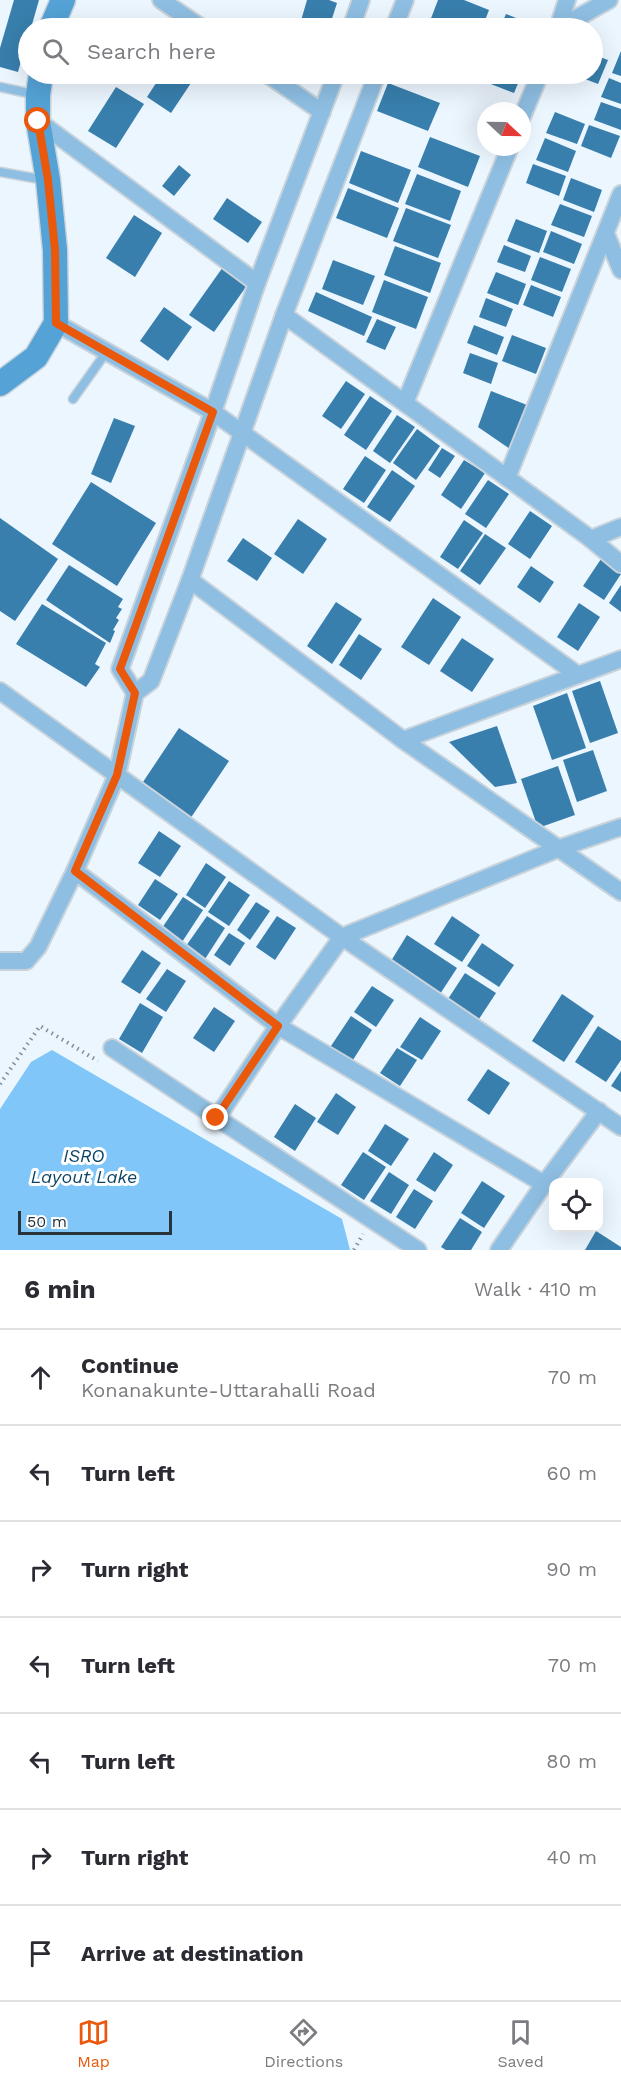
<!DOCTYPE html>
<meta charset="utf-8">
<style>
:root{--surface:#fff;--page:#f2f2f3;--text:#2b2b33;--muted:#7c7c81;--line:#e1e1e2;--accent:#ea580c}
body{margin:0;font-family:"Work Sans",sans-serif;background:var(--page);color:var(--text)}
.controls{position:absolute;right:18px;bottom:18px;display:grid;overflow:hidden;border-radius:12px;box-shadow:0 6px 24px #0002}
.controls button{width:54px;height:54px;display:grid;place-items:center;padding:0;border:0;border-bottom:2px solid var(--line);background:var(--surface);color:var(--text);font:30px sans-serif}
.compass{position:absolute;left:477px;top:102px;width:54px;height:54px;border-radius:50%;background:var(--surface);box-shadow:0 6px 24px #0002;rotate:112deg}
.scale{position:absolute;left:18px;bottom:15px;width:154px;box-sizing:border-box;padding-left:6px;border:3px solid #29333a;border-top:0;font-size:16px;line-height:21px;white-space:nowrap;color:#29333a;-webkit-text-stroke:4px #fff;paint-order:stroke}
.stop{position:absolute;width:18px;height:18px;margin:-14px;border:4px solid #ea580c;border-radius:50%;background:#fff}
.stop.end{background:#ea580c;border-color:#fff;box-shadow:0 2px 6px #0008}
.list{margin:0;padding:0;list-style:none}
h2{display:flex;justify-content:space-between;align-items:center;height:78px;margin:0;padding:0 24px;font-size:26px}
h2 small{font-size:20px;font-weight:400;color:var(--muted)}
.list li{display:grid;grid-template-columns:39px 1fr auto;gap:18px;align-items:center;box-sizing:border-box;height:96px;padding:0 24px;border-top:2px solid var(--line)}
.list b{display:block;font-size:22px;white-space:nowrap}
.list p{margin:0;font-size:20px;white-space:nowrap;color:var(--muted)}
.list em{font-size:20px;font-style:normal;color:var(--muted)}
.icon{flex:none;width:33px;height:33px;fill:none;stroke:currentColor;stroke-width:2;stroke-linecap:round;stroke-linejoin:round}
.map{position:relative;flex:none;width:621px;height:1250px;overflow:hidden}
.search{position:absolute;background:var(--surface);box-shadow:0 6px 24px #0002;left:18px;right:18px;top:18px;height:66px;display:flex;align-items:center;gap:15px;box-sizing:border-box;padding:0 21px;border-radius:33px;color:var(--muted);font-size:22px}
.sheet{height:750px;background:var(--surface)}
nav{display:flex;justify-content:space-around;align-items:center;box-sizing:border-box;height:84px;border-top:2px solid var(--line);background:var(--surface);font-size:16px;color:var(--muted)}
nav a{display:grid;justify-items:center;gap:3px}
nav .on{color:var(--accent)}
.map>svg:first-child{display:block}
.water{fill:#80c6f8}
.building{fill:#387fad}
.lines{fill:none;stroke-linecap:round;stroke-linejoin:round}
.lane-casing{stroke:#c9d3db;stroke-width:11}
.street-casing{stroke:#c9d3db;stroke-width:20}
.secondary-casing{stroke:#c9d3db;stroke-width:27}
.path{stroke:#838d95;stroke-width:4;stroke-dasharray:1.5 4.5;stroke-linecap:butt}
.lane{stroke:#8ebee2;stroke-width:8}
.street{stroke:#8ebee2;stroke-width:16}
.secondary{stroke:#54a2d6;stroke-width:24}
.route{stroke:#ea580c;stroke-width:8}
.labels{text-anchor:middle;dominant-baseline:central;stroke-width:6;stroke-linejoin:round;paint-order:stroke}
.water-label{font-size:18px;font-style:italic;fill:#0c4465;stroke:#fff}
</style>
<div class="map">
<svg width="621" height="1250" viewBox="0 0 621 1250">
<rect width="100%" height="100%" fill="#ecf6fe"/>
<!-- water -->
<polygon class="water" points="52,1050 342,1219 350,1250 0,1250 0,1109 31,1062"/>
<!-- building -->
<g class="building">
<polygon points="14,0 39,0 31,28 28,28 28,36 18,72 0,67 0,48"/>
<polygon points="307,0 329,0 337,3 329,28 315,28 300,24"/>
<polygon points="438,0 464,0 489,10 482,28 451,28 430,21"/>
<polygon points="506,14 534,25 533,28 500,28"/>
<polygon points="117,19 131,28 111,28"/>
<polygon points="621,51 621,76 612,73"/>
<polygon points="592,54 608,60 598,84 572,74 592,74"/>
<polygon points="162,74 197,74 171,113 147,97"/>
<polygon points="465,74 522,74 514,93"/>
<polygon points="609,78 621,83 621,104 601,97"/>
<polygon points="388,83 440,103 428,131 377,111"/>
<polygon points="116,87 144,104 116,148 88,131"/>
<polygon points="601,102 621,109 621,130 594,120"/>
<polygon points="555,112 585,124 577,144 546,133"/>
<polygon points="589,125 620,136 611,158 581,146"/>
<polygon points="430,137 480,156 468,187 418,167"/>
<polygon points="545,138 576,151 568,172 536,160"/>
<polygon points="361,151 411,170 398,203 349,183"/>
<polygon points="533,164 566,176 559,196 526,183"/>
<polygon points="179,165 191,175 174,196 162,186"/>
<polygon points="417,174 461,191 450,221 405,204"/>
<polygon points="571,178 602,190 594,212 563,200"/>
<polygon points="348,188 399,208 387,238 336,218"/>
<polygon points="227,198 262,222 248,243 213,219"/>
<polygon points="560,204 592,216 584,237 551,225"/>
<polygon points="406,208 451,225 438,258 393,241"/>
<polygon points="134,215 162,233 135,277 106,258"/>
<polygon points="516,219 547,231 539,253 507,241"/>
<polygon points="551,231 582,244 574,264 543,252"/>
<polygon points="504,245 531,256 525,272 497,262"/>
<polygon points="395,246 441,263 430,293 384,275"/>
<polygon points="540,257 571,269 562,292 531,280"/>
<polygon points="333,260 375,276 363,305 322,289"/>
<polygon points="223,267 248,284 214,332 189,315"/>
<polygon points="496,272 526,284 518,305 487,293"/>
<polygon points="384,280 428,297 416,329 372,312"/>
<polygon points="531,285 561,297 553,317 523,305"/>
<polygon points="316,292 372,317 364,336 308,311"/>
<polygon points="486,298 513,309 506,327 479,317"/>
<polygon points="164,307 192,327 168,361 140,341"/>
<polygon points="377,319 396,327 385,350 366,342"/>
<polygon points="474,325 504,337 497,355 467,343"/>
<polygon points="512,335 546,348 536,374 502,361"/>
<polygon points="470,353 498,363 491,384 463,373"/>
<polygon points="346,381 365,394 341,429 322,416"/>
<polygon points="491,391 527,405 510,449 478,427"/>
<polygon points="370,396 392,411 366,450 344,435"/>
<polygon points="397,415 415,427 390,463 373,451"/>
<polygon points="114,418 135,426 111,483 91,474"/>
<polygon points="417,429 440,446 416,480 393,463"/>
<polygon points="442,448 455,456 440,478 428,470"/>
<polygon points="365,456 386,470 364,503 343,489"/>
<polygon points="464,460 485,473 461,509 441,495"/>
<polygon points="392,470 415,486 390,522 367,507"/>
<polygon points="488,480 509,494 486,528 465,514"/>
<polygon points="91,482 156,523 117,586 52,544"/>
<polygon points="530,511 552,526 530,559 508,544"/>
<polygon points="0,518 58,559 15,621 0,611"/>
<polygon points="298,519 327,539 303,574 274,554"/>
<polygon points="464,520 483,533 458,569 440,557"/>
<polygon points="485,534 506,548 480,585 460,571"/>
<polygon points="243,538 272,558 257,581 227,561"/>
<polygon points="603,556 621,568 621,574 604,600 583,586"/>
<polygon points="69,565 123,599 118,607 122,609 116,618 119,620 113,630 115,631 110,643 46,600"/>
<polygon points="531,566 554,582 540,603 517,587"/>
<polygon points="621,585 621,612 609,603"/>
<polygon points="433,598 461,617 429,665 401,647"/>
<polygon points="336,602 362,619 332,664 307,646"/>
<polygon points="579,603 600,617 578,651 557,637"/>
<polygon points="42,604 106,643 95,664 100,667 86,687 16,644"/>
<polygon points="359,634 382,649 361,680 339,665"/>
<polygon points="462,638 494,659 472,692 440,671"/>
<polygon points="600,681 618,733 590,743 572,691"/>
<polygon points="567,693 586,748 552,760 533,706"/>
<polygon points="497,726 517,783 495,787 449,742"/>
<polygon points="179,728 229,761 190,819 141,785"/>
<polygon points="593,750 607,791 577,802 563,760"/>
<polygon points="558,766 575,815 538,828 521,779"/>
<polygon points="159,831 181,846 160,877 138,863"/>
<polygon points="206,863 226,877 205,908 186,895"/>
<polygon points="155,879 178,894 160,920 138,905"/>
<polygon points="229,881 250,895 229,926 208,912"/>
<polygon points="183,897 203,910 182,942 162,928"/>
<polygon points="256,902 270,911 250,940 237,930"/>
<polygon points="207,916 225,928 205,959 186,946"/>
<polygon points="277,916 296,928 275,960 256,947"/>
<polygon points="452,916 480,935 462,962 434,944"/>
<polygon points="229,933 245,943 230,966 214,955"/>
<polygon points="407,935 457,968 440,994 391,961"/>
<polygon points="482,943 514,965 499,987 467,966"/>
<polygon points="142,950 161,963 140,994 121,982"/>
<polygon points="167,969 186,981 166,1012 146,999"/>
<polygon points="465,973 496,993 479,1019 448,999"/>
<polygon points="372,986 394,1000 376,1027 354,1012"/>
<polygon points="562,994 594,1016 564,1062 532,1041"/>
<polygon points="140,1003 163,1017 142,1053 119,1039"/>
<polygon points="214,1007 235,1021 214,1052 193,1038"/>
<polygon points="351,1016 372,1030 351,1063 329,1049"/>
<polygon points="420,1017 441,1031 422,1060 400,1047"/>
<polygon points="598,1026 621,1041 621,1060 606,1082 575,1062"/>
<polygon points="397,1048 417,1060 400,1086 380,1073"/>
<polygon points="488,1069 510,1083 489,1115 467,1100"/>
<polygon points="621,1071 621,1092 611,1086"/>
<polygon points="336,1093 356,1107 338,1135 317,1122"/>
<polygon points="295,1104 316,1118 295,1151 274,1137"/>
<polygon points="385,1124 409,1139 391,1166 368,1151"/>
<polygon points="363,1152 386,1167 364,1200 341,1185"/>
<polygon points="434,1152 453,1165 435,1192 416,1180"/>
<polygon points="389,1172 409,1185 391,1214 370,1201"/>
<polygon points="482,1181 505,1196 484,1228 461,1213"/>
<polygon points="414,1189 433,1201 415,1229 396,1217"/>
<polygon points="460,1218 482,1232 471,1250 446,1250 441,1247"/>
<polygon points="596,1231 621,1247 621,1250 585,1250"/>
</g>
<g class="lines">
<!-- lane casing -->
<g class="lane-casing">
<g id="lane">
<polyline points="0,87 37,95"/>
<polyline points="0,172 45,180"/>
<polyline points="73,399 107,351"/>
</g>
</g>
<!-- street casing -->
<g class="street-casing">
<g id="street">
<polyline points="161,0 202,28"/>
<polyline points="351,28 361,0"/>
<polyline points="394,28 405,0"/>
<polyline points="558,28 567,0"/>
<polyline points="559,28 609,0"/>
<polyline points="267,74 322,112"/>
<polyline points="522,117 540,74"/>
<polyline points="38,121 257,283"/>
<polyline points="606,234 621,270"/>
<polyline points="284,315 591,539 621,564"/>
<polyline points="56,323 213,412 578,675"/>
<polyline points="405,403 510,147"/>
<polyline points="507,478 621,194"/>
<polyline points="591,539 621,527"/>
<polyline points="190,580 403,740 621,892"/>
<polyline points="0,691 342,937 621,1127"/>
<polyline points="135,693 120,669 213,412 257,283 336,74"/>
<polyline points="403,740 621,659"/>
<polyline points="75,871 278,1026 544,1184"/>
<polyline points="0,961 26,961 38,947 75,871 117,775 135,693 151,681 190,580 284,315 377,74"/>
<polyline points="112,1048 217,1118"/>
<polyline points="418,1250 217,1118 278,1026 342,937 560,848 621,827"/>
<polyline points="499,1250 544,1184 599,1111"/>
</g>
</g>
<!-- secondary casing -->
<g class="secondary-casing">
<g id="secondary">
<polyline points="51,28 63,0"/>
<polyline points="0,384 36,357 56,323 55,250 48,180 38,121 38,95 41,74"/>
</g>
</g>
<!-- path -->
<g class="path">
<polyline points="0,1084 40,1026 98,1061"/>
<polyline points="354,1250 363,1234"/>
</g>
<!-- lane -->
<use href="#lane" class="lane"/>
<!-- street -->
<use href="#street" class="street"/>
<!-- secondary -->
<use href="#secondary" class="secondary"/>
</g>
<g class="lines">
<!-- route -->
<polyline class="route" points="38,121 48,180 55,250 56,323 213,412 120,669 135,693 117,775 75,871 278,1026 216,1118"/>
</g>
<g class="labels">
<!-- water labels -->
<g class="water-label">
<text x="84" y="1155">ISRO<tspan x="84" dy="21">Layout Lake</tspan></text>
</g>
</g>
</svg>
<div class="controls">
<button><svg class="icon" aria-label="locate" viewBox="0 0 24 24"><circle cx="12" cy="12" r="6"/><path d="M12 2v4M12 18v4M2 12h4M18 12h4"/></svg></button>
</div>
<svg class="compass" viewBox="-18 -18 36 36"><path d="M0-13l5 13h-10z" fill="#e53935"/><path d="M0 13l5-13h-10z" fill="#7c7c81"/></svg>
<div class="scale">50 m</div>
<div class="stop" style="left:38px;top:121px"></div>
<div class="stop end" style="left:216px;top:1118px"></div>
<div class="search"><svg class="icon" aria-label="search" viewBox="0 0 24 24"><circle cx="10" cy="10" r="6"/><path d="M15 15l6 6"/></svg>Search here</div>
</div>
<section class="sheet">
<h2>6 min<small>Walk · 410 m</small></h2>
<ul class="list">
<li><svg class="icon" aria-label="ahead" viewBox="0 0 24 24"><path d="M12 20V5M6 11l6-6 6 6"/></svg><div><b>Continue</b><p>Konanakunte-Uttarahalli Road</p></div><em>70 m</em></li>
<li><svg class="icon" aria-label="left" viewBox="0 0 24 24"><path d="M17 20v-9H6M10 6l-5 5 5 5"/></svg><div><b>Turn left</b></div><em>60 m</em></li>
<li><svg class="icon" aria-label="right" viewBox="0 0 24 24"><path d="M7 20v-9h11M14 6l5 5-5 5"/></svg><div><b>Turn right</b></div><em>90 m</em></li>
<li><svg class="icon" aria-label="left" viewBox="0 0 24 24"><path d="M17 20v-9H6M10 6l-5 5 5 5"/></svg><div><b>Turn left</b></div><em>70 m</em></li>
<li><svg class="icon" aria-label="left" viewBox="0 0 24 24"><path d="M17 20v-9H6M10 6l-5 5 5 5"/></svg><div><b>Turn left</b></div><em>80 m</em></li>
<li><svg class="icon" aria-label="right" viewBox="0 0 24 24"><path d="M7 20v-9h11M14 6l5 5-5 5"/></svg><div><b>Turn right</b></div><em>40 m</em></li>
<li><svg class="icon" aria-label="arrive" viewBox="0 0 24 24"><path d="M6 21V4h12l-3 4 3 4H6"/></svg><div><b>Arrive at destination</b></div></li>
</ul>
</section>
<nav>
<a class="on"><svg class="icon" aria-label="map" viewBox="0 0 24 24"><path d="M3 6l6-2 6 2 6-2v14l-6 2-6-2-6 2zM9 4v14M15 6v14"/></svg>Map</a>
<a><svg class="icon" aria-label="directions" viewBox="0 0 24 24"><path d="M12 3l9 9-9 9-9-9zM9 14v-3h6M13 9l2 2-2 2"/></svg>Directions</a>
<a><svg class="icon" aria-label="saved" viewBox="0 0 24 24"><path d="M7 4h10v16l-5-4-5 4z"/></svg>Saved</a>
</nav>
